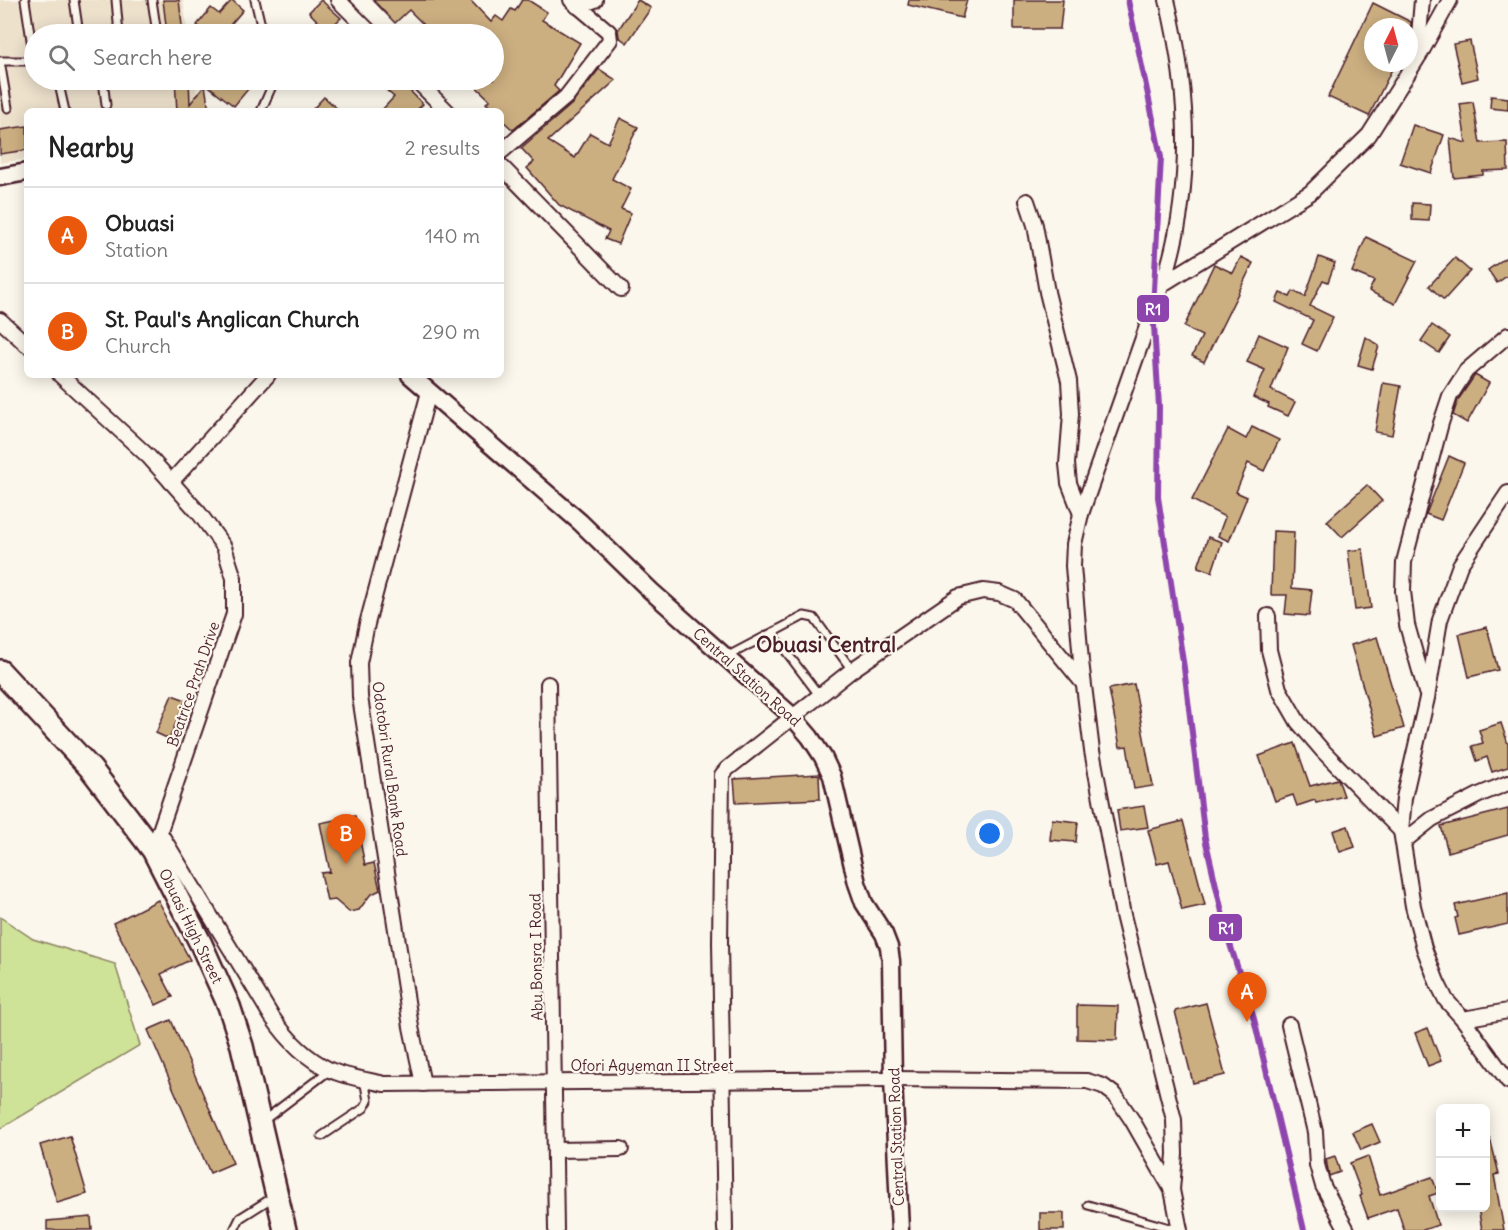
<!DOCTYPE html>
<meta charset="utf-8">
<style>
:root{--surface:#fff;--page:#f2f2f2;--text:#222;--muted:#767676;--line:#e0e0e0;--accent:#ea580c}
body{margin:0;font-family:Delius,sans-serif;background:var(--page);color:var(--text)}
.controls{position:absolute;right:18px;bottom:18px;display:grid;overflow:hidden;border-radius:9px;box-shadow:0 3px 15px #0003}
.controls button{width:54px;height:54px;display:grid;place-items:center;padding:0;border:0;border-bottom:2px solid var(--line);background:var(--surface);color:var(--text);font:30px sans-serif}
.compass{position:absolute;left:1364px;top:18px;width:54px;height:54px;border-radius:50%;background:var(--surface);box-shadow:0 3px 15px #0003;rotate:6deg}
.you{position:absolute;left:990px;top:834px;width:21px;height:21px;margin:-15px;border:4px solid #fff;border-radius:50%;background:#1a73e8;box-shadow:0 0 0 9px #1a73e833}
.badge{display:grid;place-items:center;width:39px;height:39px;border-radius:50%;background:var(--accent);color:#fff;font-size:20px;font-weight:700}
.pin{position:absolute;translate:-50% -50px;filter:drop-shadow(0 2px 3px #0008)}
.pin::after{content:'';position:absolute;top:32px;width:21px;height:18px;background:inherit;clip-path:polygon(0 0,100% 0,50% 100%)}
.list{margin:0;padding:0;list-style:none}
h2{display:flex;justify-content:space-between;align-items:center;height:78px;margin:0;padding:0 24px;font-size:26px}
h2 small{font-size:20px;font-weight:400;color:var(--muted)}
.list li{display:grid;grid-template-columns:39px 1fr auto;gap:18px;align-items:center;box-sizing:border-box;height:96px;padding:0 24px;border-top:2px solid var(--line)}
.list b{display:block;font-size:22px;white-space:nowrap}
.list p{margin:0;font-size:20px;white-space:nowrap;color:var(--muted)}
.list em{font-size:20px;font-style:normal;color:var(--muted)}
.icon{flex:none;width:33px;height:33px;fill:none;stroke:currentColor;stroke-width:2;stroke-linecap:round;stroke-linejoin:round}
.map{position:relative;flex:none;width:1508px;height:1230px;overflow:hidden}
.search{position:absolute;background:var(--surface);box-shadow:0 3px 15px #0003;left:24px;top:24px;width:480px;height:66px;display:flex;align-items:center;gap:15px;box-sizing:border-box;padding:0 21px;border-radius:33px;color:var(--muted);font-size:22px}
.panel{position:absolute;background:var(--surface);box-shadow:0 3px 15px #0003;left:24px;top:108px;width:480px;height:270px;border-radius:9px}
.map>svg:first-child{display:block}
.built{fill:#ede1cc}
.green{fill:#cee398;stroke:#8c8162;stroke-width:1.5}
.building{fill:#ccaf81;stroke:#4a1f2b;stroke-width:1.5}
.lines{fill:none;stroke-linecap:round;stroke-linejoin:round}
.service-casing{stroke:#4a1f2b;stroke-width:11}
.minor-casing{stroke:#4a1f2b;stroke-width:18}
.tertiary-casing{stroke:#4a1f2b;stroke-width:21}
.primary-casing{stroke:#4a1f2b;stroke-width:26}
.service{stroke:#fbf7ec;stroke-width:7}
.minor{stroke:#fbf7ec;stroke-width:14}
.tertiary{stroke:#fbf7ec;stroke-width:16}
.primary{stroke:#fbf7ec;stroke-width:21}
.rail-1-casing{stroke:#fbf7ec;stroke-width:10}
.rail-1{stroke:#8e44ad;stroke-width:6}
.labels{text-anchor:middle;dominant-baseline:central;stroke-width:4.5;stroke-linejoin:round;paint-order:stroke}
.street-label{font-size:15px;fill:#4a1f2b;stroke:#fbf7ec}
.district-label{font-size:21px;font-weight:bold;fill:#4a1f2b;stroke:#fbf7ec}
.line-badge{stroke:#fbf7ec;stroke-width:2}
.badge-label{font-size:16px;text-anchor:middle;font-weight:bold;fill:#fff}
</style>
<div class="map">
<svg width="1508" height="1230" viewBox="0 0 1508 1230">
<rect width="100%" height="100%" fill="#fbf7ec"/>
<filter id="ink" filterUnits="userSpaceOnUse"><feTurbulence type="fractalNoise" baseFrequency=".0167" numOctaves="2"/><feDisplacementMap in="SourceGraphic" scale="12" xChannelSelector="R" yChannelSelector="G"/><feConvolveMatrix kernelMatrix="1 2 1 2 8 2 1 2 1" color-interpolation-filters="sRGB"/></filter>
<g filter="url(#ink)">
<!-- built -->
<polygon class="built" points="0,0 183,0 188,34 34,34 34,80 195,80 200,111 27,111 27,159 0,163"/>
<!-- green -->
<polygon class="green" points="0,917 33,939 115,964 140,1045 0,1129"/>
<!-- building -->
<g class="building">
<polygon points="163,0 179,0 183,34 167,34"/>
<polygon points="232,0 243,10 231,24 244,34 209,34 197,25 211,8 219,14"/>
<polygon points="321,0 341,18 327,31 309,12"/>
<polygon points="373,0 470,0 491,22 496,16 503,21 511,9 515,11 522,0 528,0 547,12 542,20 580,43 554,86 559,91 513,130 501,119 501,111 494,111 486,103 490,100 469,80 494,80 494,34 433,34 409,10 395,23"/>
<polygon points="638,0 651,8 627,43 619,37 618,30"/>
<polygon points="909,0 967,0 962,18 908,5"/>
<polygon points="1014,0 1063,0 1060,29 1014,29"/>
<polygon points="1373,3 1411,22 1411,27 1373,27 1373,63 1395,63 1369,116 1328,97"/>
<polygon points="1470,41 1478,78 1462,82 1453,44"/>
<polygon points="599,69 616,80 548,141 575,158 590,133 608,143 620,118 638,127 612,179 631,189 621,209 631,213 618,244 605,239 609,231 559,205 527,168 534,162 521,148 572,104"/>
<polygon points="175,80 189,80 190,104 205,85 209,111 177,111"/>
<polygon points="201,80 238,80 249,88 234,106"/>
<polygon points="375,80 399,80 423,104 416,111 381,111 394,97"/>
<polygon points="1491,96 1508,98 1508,110 1490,108"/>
<polygon points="324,97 340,111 311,111"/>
<polygon points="1473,102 1480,143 1507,142 1508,170 1483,171 1483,175 1454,178 1450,138 1466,143 1460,104"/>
<polygon points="1413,125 1444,135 1431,173 1400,163"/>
<polygon points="27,126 27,150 0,154 0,130"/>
<polygon points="1412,203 1430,204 1429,221 1412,220"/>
<polygon points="1366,237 1417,261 1395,304 1369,291 1374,281 1352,272"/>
<polygon points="1508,256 1508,275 1497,283 1488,270"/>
<polygon points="1241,257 1253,263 1204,362 1192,356 1202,336 1184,327 1214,264 1233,273"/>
<polygon points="1319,257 1335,263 1328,282 1323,280 1310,306 1333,317 1317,351 1302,344 1313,320 1276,302 1280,293 1290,297 1293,291 1305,297"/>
<polygon points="1455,258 1470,271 1444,300 1429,286"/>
<polygon points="1432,325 1450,337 1439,353 1421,341"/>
<polygon points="1259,334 1288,347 1271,390 1295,402 1288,416 1268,407 1269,404 1253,397 1265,370 1247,362"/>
<polygon points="1366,337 1379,346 1372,369 1358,365"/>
<polygon points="1475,375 1489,383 1467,423 1453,415 1458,400"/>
<polygon points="1383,383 1401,386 1392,435 1375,432"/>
<polygon points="1252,427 1279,440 1264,471 1248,463 1236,492 1247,497 1229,541 1218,536 1225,517 1192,500 1228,429 1246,439"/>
<polygon points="1449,456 1464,463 1441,520 1426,514"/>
<polygon points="1367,485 1382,501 1342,537 1327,521"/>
<polygon points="1273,531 1294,532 1292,588 1312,590 1309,616 1285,614 1287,595 1271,595"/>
<polygon points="1208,537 1222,542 1212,572 1198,567"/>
<polygon points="1363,549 1371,608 1355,610 1348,551"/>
<polygon points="1487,627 1498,670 1469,677 1459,634"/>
<polygon points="1377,637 1404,728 1377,736 1351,645"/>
<polygon points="1134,684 1153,786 1134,789 1127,746 1120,747 1109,689"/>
<polygon points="172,695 186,700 169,739 156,733"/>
<polygon points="1501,723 1508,744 1508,767 1492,772 1487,757 1477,761 1472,746 1483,743 1479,730"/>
<polygon points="1295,743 1310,786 1338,779 1344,796 1316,803 1315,800 1297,806 1293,795 1275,801 1259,756"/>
<polygon points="819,774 820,799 736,803 734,779"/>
<polygon points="1144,806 1148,827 1120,831 1117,810"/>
<polygon points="1508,809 1508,835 1448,852 1441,826"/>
<polygon points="355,816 365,865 374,863 380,890 370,895 359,910 349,912 335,900 327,901 321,873 330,872 320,823"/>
<polygon points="1052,819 1078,822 1076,842 1050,840"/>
<polygon points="1183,821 1205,905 1182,910 1169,861 1157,864 1148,830"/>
<polygon points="1348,826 1355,847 1340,852 1333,831"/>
<polygon points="1508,893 1508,924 1459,935 1455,918 1458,917 1455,905"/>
<polygon points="158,900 190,960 161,974 173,997 156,1005 113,923"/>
<polygon points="1206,1003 1225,1075 1193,1083 1175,1011"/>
<polygon points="1077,1005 1118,1006 1117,1040 1077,1039"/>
<polygon points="171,1020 233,1163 210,1173 148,1030"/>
<polygon points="1428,1028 1441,1061 1428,1066 1415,1033"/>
<polygon points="1372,1124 1380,1142 1361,1150 1353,1132"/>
<polygon points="70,1136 87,1194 57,1203 40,1145"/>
<polygon points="1485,1138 1490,1138 1499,1174 1494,1175 1504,1230 1482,1230 1478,1208 1485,1208"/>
<polygon points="1335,1156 1340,1172 1329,1176 1326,1159"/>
<polygon points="1368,1156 1380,1195 1432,1177 1438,1193 1429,1196 1438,1225 1423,1230 1404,1230 1397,1208 1368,1218 1360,1196 1362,1195 1350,1163"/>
<rect x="1040" y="1213" width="24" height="17"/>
<polygon points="91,1217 92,1230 47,1230 47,1221"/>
</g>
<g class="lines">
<!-- service casing -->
<g class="service-casing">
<g id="service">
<polyline points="25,0 34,60"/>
<polyline points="74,0 79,34"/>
<polyline points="116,0 119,34"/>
<polyline points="152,0 156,27 153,34"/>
<polyline points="255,0 263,34"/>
<polyline points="58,80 65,111"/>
<polyline points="103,80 106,105"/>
<polyline points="8,108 0,61 34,61"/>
<polyline points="261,111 272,86 272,80"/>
<polyline points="772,633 819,695"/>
<polyline points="726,657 804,616 814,618 852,670"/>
<polyline points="263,1121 330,1070"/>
<polyline points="322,1136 364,1108 368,1101 364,1079"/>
<polyline points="1088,1205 1177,1230"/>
<polyline points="234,1230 240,1218 275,1196"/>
</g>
</g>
<!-- minor casing -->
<g class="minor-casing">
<g id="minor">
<polyline points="338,0 372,34"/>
<path d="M1167,0C1188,87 1193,178 1169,264L1081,514L1074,544L1073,566L1081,661L1092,751L1123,915L1174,1120L1175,1154L1172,1190"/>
<polyline points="577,6 595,0"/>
<polyline points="1419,56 1450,0"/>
<polyline points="416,80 447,111"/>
<polyline points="501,152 566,97 610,40 609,32 571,0"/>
<polyline points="501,166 621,289"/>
<polyline points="1027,201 1035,225 1047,292 1069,381 1071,414 1067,464 1069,483 1081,514"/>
<polyline points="1161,285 1310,193 1369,135 1417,59 1422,0"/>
<polyline points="0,320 27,345"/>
<polyline points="60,375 149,457 199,513 224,547 234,578 234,614 157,839"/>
<polyline points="171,482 268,375"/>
<polyline points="1508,493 1460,565 1440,620 1427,698 1404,798 1401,831 1413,906 1424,948 1437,982 1446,1000 1463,1019 1508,1081"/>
<polyline points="1268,616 1269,650 1279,689 1298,722 1322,750 1401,831"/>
<polyline points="548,684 556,1230"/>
<polyline points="1426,692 1407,625 1403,591 1404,562 1441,423 1450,396 1466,371 1508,335"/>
<path d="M160,833L272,1017C287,1039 305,1058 330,1070C346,1077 367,1080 384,1084L893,1079L1087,1081L1103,1086L1115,1095L1132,1120L1172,1190L1180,1230"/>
<polyline points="1403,842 1432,819 1481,794 1508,783"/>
<polyline points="1463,1019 1508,1011"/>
<polyline points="1289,1025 1315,1132 1317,1165 1323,1186 1347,1230"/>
<polyline points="423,1084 411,1027 360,697 359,663 367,624 429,392"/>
<polyline points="555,1150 621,1149"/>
<polyline points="725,1230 720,943 722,775 727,769 852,670 958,597 983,591 999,593 1015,600 1083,683"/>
</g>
</g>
<!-- tertiary casing -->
<g class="tertiary-casing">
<g id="tertiary">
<polyline points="0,177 27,172"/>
<polyline points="410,375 580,522 651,591 792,716 810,737 823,757 832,776 857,883 864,903 884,934 889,947 891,961 893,1079 900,1230"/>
</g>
</g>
<!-- primary casing -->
<g class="primary-casing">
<polyline id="primary" points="0,671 91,769 153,850 201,944 229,1006 242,1046 285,1230"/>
</g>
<!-- service -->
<use href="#service" class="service"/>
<!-- minor -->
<use href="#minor" class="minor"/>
<!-- tertiary -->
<use href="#tertiary" class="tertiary"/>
<!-- primary -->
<use href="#primary" class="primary"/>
<!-- rail-1 casing -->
<g class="rail-1-casing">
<polyline id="rail-1" points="1128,0 1161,157 1153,309 1159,407 1158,497 1184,668 1205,838 1228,938 1254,1019 1304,1230"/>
</g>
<!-- rail-1 -->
<use href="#rail-1" class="rail-1"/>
</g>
</g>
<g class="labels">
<!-- street labels -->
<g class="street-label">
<text transform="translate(747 677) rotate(42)">Central Station Road</text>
<text transform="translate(193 684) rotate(-71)">Beatrice Prah Drive</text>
<text transform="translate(390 769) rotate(82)">Odotobri Rural Bank Road</text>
<text transform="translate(191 926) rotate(64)">Obuasi High Street</text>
<text transform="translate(536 957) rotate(-91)">Abu Bonsra I Road</text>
<text x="652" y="1065">Ofori Agyeman II Street</text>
<text transform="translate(896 1137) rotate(-92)">Central Station Road</text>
</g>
<!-- district labels -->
<g class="district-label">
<text x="826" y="644">Obuasi Central</text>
</g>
</g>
<g class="line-badge">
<rect x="1136" y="294" width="34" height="29" rx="6" fill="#8e44ad"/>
<rect x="1208" y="913" width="35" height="29" rx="6" fill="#8e44ad"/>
</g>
<g class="badge-label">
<text x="1153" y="315">R1</text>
<text x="1226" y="934">R1</text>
</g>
</svg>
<div class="controls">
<button>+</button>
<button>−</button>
</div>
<svg class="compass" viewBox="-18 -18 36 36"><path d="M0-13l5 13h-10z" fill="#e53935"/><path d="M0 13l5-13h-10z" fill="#767676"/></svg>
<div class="you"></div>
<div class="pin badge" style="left:1247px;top:1022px">A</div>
<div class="pin badge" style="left:346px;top:864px">B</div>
<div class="search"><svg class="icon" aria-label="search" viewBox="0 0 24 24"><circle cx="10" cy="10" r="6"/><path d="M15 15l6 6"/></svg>Search here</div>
<section class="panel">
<h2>Nearby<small>2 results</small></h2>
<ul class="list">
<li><span class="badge">A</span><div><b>Obuasi</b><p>Station</p></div><em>140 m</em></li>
<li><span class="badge">B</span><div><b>St. Paul's Anglican Church</b><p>Church</p></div><em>290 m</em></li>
</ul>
</section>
</div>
